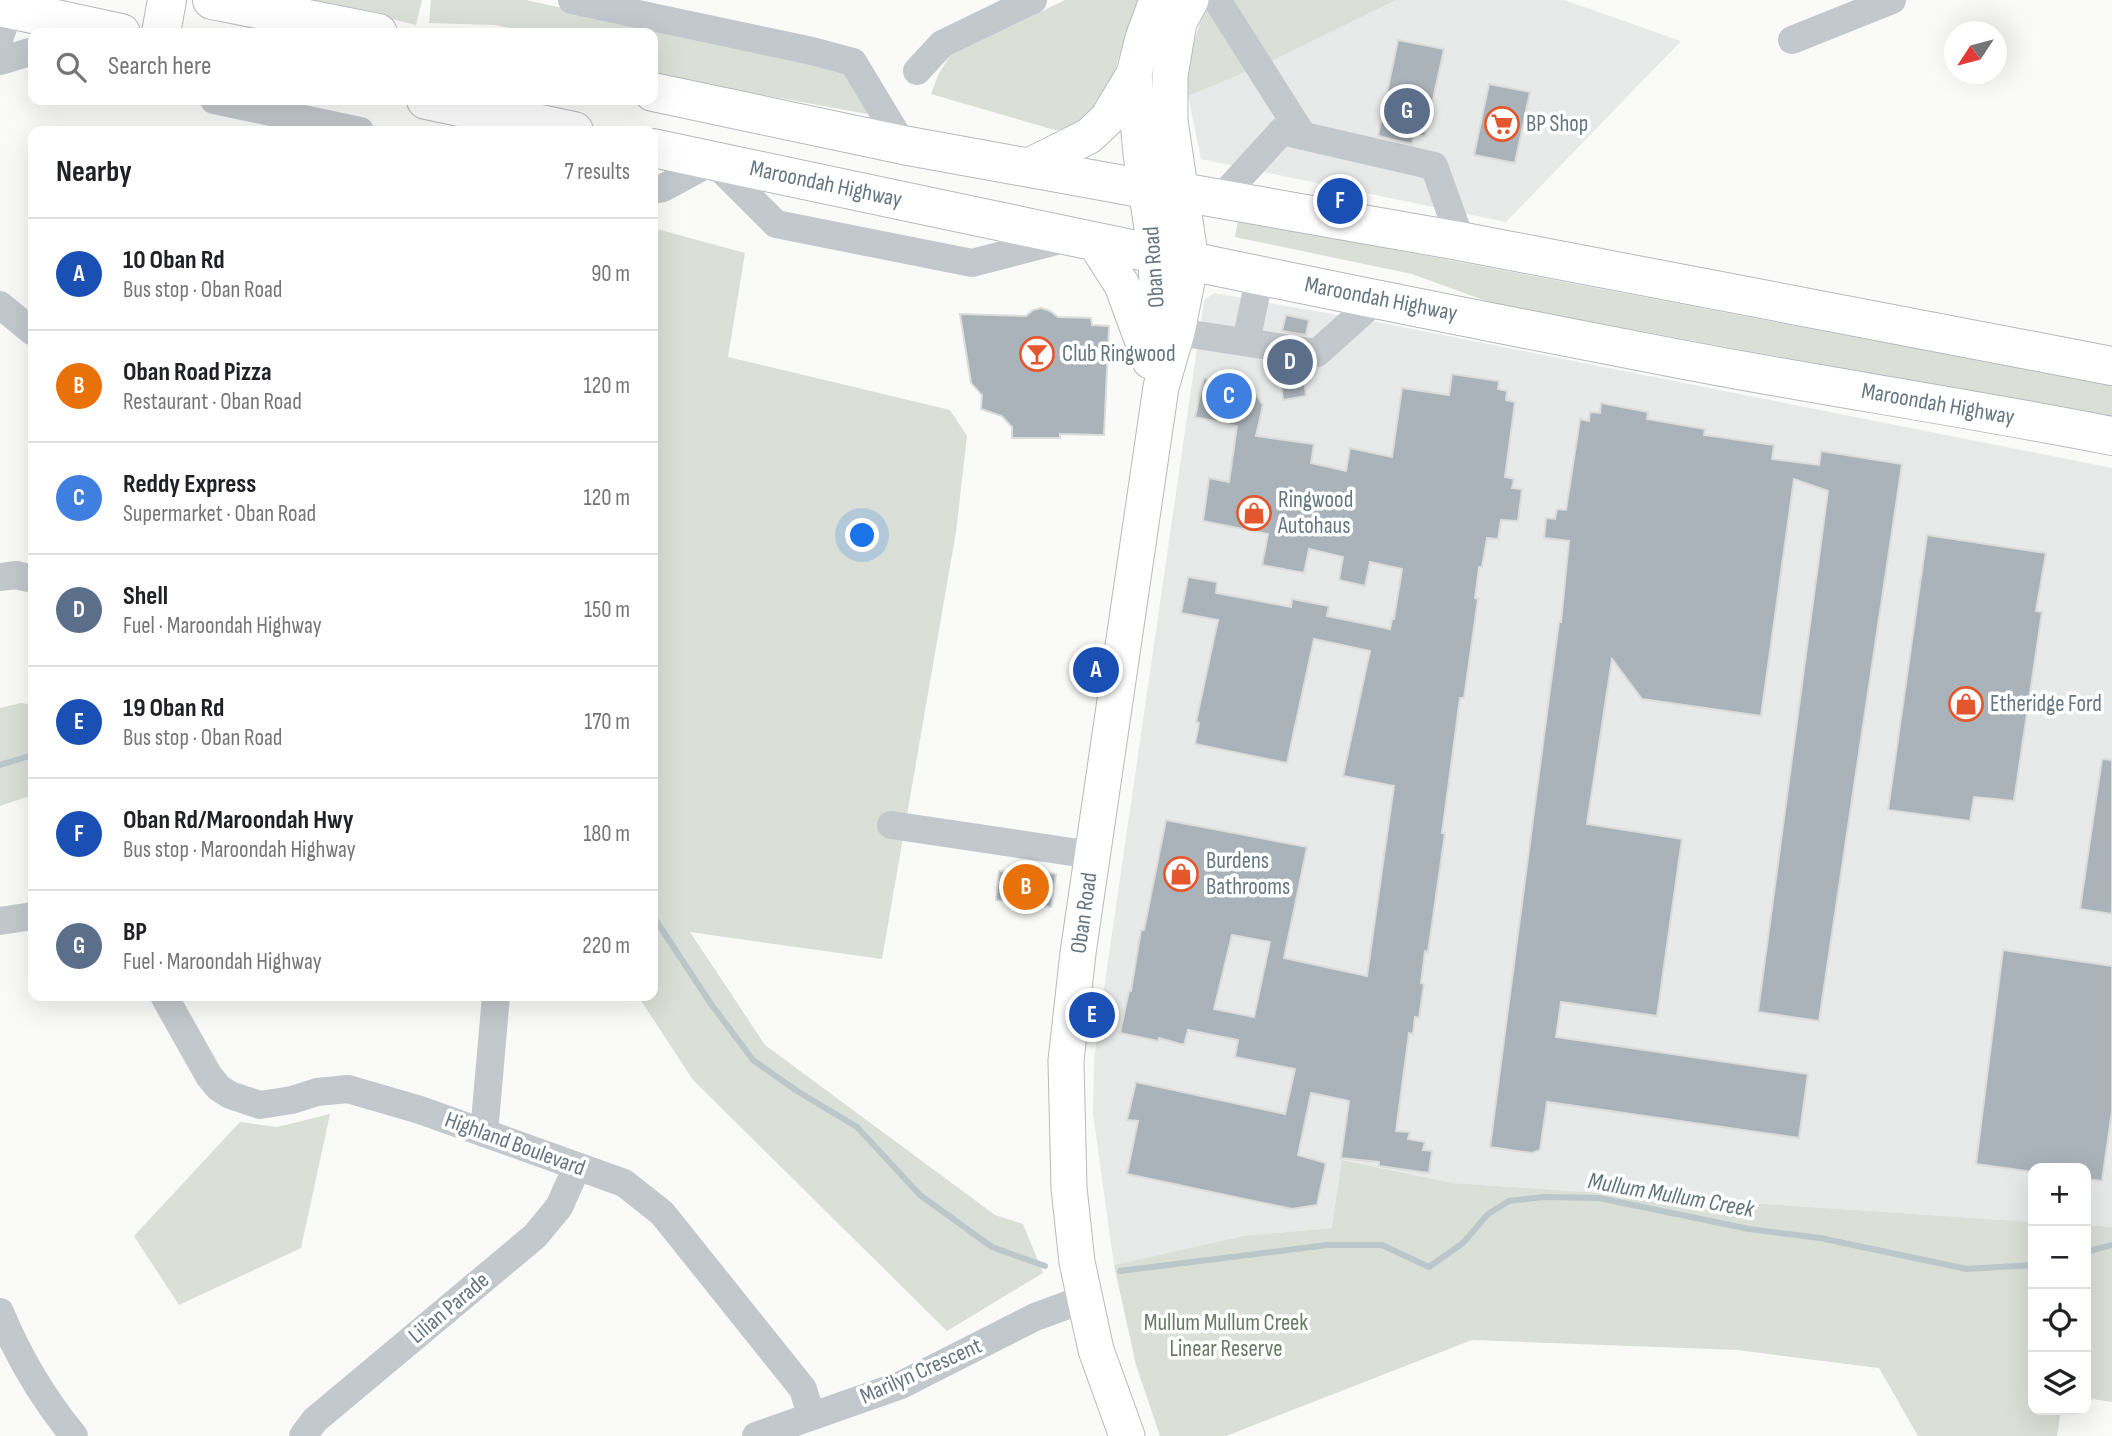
<!DOCTYPE html>
<meta charset="utf-8">
<style>
:root{--surface:#fff;--page:#f2f2f2;--text:#202124;--muted:#757577;--line:#e0e0e0;--accent:#7c3aed}
body{margin:0;font-family:"Sofia Sans Condensed",sans-serif;background:var(--page);color:var(--text)}
.controls{position:absolute;right:21px;bottom:21px;display:grid;overflow:hidden;border-radius:14px;box-shadow:0 7px 28px #0002}
.controls button{width:63px;height:63px;display:grid;place-items:center;padding:0;border:0;border-bottom:2px solid var(--line);background:var(--surface);color:var(--text);font:35px sans-serif}
.compass{position:absolute;left:1944px;top:21px;width:63px;height:63px;border-radius:50%;background:var(--surface);box-shadow:0 7px 28px #0002;rotate:234deg}
.you{position:absolute;left:863px;top:536px;width:24px;height:24px;margin:-18px;border:5px solid #fff;border-radius:50%;background:#1a73e8;box-shadow:0 0 0 10px #1a73e833}
.badge{display:grid;place-items:center;width:46px;height:46px;border-radius:50%;background:var(--accent);color:#fff;font-size:23px;font-weight:700}
.pin{position:absolute;translate:-50% -50%;border:4px solid #fff;box-shadow:0 2px 7px #0006}
.list{margin:0;padding:0;list-style:none}
h2{display:flex;justify-content:space-between;align-items:center;height:91px;margin:0;padding:0 28px;font-size:30px}
h2 small{font-size:23px;font-weight:400;color:var(--muted)}
.list li{display:grid;grid-template-columns:46px 1fr auto;gap:21px;align-items:center;box-sizing:border-box;height:112px;padding:0 28px;border-top:2px solid var(--line)}
.list b{display:block;font-size:26px;white-space:nowrap}
.list p{margin:0;font-size:23px;white-space:nowrap;color:var(--muted)}
.list em{font-size:23px;font-style:normal;color:var(--muted)}
.icon{flex:none;width:38px;height:38px;fill:none;stroke:currentColor;stroke-width:2;stroke-linecap:round;stroke-linejoin:round}
.map{position:relative;flex:none;width:2112px;height:1436px;overflow:hidden}
.search{position:absolute;background:var(--surface);box-shadow:0 7px 28px #0002;left:28px;top:28px;width:630px;height:77px;display:flex;align-items:center;gap:18px;box-sizing:border-box;padding:0 24px;border-radius:14px;color:var(--muted);font-size:26px}
.panel{position:absolute;background:var(--surface);box-shadow:0 7px 28px #0002;left:28px;top:126px;width:630px;height:875px;border-radius:14px}
.map>svg:first-child{display:block}
.built{fill:#e8e9e9}
.green{fill:#dadfd7}
.lines{fill:none;stroke-linecap:round;stroke-linejoin:round}
.stream{stroke:#bbc7cb;stroke-width:6}
.building{fill:#aab3b9;stroke:#dcdcda;stroke-width:2;fill-rule:evenodd}
.major-casing{stroke:#b5babe;stroke-width:37}
.highway-casing{stroke:#b4b9bd;stroke-width:40}
.minor{stroke:#c3c8cc;stroke-width:28}
.major{stroke:#fff;stroke-width:35}
.highway{stroke:#fff;stroke-width:38}
.labels{text-anchor:middle;dominant-baseline:central;stroke-width:7;stroke-linejoin:round;paint-order:stroke}
.poi-label{font-size:23px;fill:#657683;stroke:#fff;text-anchor:start}
.street-label{font-size:23px;fill:#657683;stroke:#fff}
.park-label{font-size:23px;fill:#687a64;stroke:#fff}
.water-label{font-size:24px;font-style:italic;fill:#60757c;stroke:#fff}
</style>
<div class="map">
<svg width="2112" height="1436" viewBox="0 0 2112 1436">
<rect width="100%" height="100%" fill="#fafaf8"/>
<!-- built -->
<g class="built">
<polygon points="1396,0 1564,0 1681,41 1506,222 1201,159 1188,96 1272,61"/>
<polygon points="1214,293 1377,322 2112,468 2112,1227 2086,1225 2086,1168 2033,1168 2033,1222 1453,1183 1343,1160 1333,1228 1243,1236 1114,1265 1093,1114 1094,1058 1204,300"/>
</g>
<!-- green -->
<g class="green">
<polygon points="313,0 422,0 416,25"/>
<polygon points="431,0 526,0 844,70 871,108 867,114 653,75 653,33 532,33 495,25 429,23"/>
<polygon points="1065,0 1138,0 1138,9 1118,59 1111,89 1076,129 1055,130 931,94 939,73 951,55"/>
<polygon points="1206,0 1396,0 1272,61 1188,96 1187,68"/>
<polygon points="1238,220 1870,340 2112,382 2112,418 1494,304 1412,274 1235,237"/>
<polygon points="653,228 745,253 728,357 950,410 967,436 956,532 882,959 690,932 765,1045 995,1215 1023,1224 1043,1273 947,1331 693,1080 638,996 653,996"/>
<polygon points="21,703 33,705 33,795 0,806 0,708"/>
<polygon points="330,1114 301,1248 179,1305 134,1236 240,1122 277,1127"/>
<polygon points="1342,1160 1453,1183 2033,1222 2033,1410 2061,1410 2057,1436 1918,1436 1879,1368 1737,1350 1472,1340 1226,1436 1160,1436 1136,1365 1114,1265 1243,1236 1332,1228"/>
<polygon points="2086,1225 2112,1227 2112,1402 2086,1398"/>
</g>
<g class="lines">
<!-- stream -->
<g class="stream">
<polyline points="0,765 26,757 33,757"/>
<polyline points="653,916 711,1004 753,1060 797,1091 857,1127 920,1195 992,1247 1045,1266"/>
<polyline points="2086,1252 2112,1245"/>
<polyline points="1120,1271 1327,1245 1382,1245 1429,1267 1463,1243 1488,1214 1509,1201 1544,1197 1599,1198 1749,1229 1820,1238 1967,1269 2033,1265"/>
</g>
</g>
<!-- building -->
<g class="building">
<polygon points="1398,40 1444,49 1425,136 1414,135 1412,144 1378,136"/>
<polygon points="1489,84 1530,92 1515,163 1474,155"/>
<polygon points="1041,308 1050,311 1058,317 1091,318 1092,325 1109,326 1104,435 1060,434 1060,438 1012,438 1012,427 1002,416 981,409 982,395 971,383 960,314 1026,316 1033,310"/>
<polygon points="1286,315 1309,320 1306,335 1282,331"/>
<polygon points="1278,364 1303,368 1306,396 1283,400"/>
<path d="M1452,374L1499,381L1498,389L1507,391L1506,400L1515,402L1505,477L1514,479L1512,488L1522,489L1518,521L1501,520L1498,539L1487,538L1482,567H1479L1475,598L1478,599L1464,698H1460L1442,833H1445L1428,952L1425,951L1421,983L1424,984L1419,1018L1415,1017L1413,1034L1409,1033L1396,1131L1410,1132L1408,1139L1425,1142L1423,1150L1432,1151L1429,1173L1379,1166V1162L1341,1158L1349,1101L1311,1093L1298,1155L1326,1163L1317,1205L1292,1209L1127,1174L1138,1121L1127,1120L1136,1082L1285,1114L1295,1069L1235,1057L1238,1040L1188,1030L1184,1045L1159,1038L1158,1041L1120,1033L1129,991H1131L1141,930H1144L1166,820L1307,847L1284,958L1367,976L1394,786L1343,776L1370,651L1314,639L1287,763L1195,744L1199,723L1196,722L1218,620L1181,613L1188,577L1217,582L1216,593L1291,607L1292,599L1329,606L1327,616L1390,629L1392,619H1394L1402,569L1370,562L1365,586L1339,580L1343,557L1309,549L1304,573L1262,565L1268,534L1203,521L1209,478L1229,482L1237,426L1195,417L1204,378L1251,388L1263,405L1256,436L1314,444L1311,463L1346,471L1350,448L1392,457L1402,388L1449,395ZM1232,935L1270,942L1254,1017L1214,1009Z"/>
<polygon points="1601,403 1648,412 1647,419 1705,429 1704,435 1774,445 1772,459 1819,465 1821,451 1902,464 1819,1021 1758,1012 1828,491 1794,479 1761,716 1642,699 1612,659 1587,824 1682,839 1657,1016 1561,1002 1556,1037 1808,1074 1799,1138 1547,1102 1540,1150 1532,1153 1490,1147 1559,622 1561,622 1569,541 1544,538 1546,518 1555,519 1557,509 1566,510 1580,419 1589,421 1590,412 1600,413"/>
<polygon points="1927,535 2046,553 2036,611 2042,612 2014,801 1974,797 1970,821 1888,810"/>
<polygon points="2102,759 2112,760 2112,914 2080,909"/>
<polygon points="1013,867 1056,874 1051,907 996,900 999,871 1013,872"/>
<polygon points="2003,950 2112,966 2112,1111 2102,1181 2086,1179 2086,1168 2033,1168 2033,1172 1976,1164"/>
</g>
<g class="lines">
<!-- major casing -->
<g class="major-casing">
<g id="major">
<polyline points="1157,0 1143,38 1134,74 1141,154 1156,255 1159,352"/>
<polyline points="1027,167 1089,136 1107,119 1134,74"/>
<polyline points="1094,241 1122,285 1150,361"/>
<polyline points="1127,1436 1096,1350 1077,1262 1069,1188 1066,1061 1078,953 1161,387 1177,332 1191,261 1170,121 1170,76 1179,22 1191,0"/>
</g>
</g>
<!-- highway casing -->
<g class="highway-casing">
<g id="highway">
<polyline points="212,0 378,33"/>
<polyline points="0,7 121,33"/>
<polyline points="161,33 167,0"/>
<polyline points="653,92 903,145 1146,189 1181,192 1459,241 2112,366"/>
<polyline points="426,100 574,131"/>
<path d="M653,148C996,221 1340,294 1685,360C1827,387 1970,408 2112,436"/>
</g>
</g>
<!-- minor -->
<g class="minor">
<polyline points="572,0 812,51 853,62 903,145"/>
<polyline points="1217,0 1303,136"/>
<polyline points="0,37 12,0"/>
<polyline points="1792,40 1892,0"/>
<polyline points="0,61 33,51"/>
<polyline points="917,71 942,44 1033,0"/>
<polyline points="214,100 360,131"/>
<polyline points="653,190 663,188 713,161 776,224 972,263 1068,238"/>
<polyline points="1220,199 1282,131 1434,166 1461,241"/>
<polyline points="0,305 33,332"/>
<polyline points="1177,332 1317,353 1377,299"/>
<polyline points="1246,342 1260,275"/>
<polyline points="0,577 16,575 33,579"/>
<polyline points="891,825 1092,855"/>
<polyline points="0,921 33,916"/>
<polyline points="164,996 209,1076 219,1088 230,1095 260,1105 292,1100 317,1092 348,1089 420,1110 624,1183 662,1213 803,1389 811,1415"/>
<polyline points="484,1133 496,996"/>
<path d="M0,1312C19,1358 42,1397 74,1436"/>
<polyline points="303,1436 315,1420 535,1236 559,1207 577,1167"/>
<polyline points="756,1436 901,1385 1035,1317 1084,1299"/>
</g>
<!-- major -->
<use href="#major" class="major"/>
<!-- highway -->
<use href="#highway" class="highway"/>
</g>
<!-- icons -->
<defs>
<g id="supermarket-ring" transform="scale(1.75)"><circle r="9.5" fill="#fff" stroke="#e4572e" stroke-width="1.5"/><path d="M-6-5.5h2.5l.6 2H6L4.5 2H-2.5L-4.4-4H-6ZM-1.5 3.2a1.3 1.3 0 1 0 .1 0ZM3 3.2a1.3 1.3 0 1 0 .1 0Z" fill="#e4572e"/></g>
<g id="bar-ring" transform="scale(1.75)"><circle r="9.5" fill="#fff" stroke="#e4572e" stroke-width="1.5"/><path d="M-6-5H6L.8 .8V4.5H3.5V6h-7V4.5H-.8V.8Z" fill="#e4572e"/></g>
<g id="shop-ring" transform="scale(1.75)"><circle r="9.5" fill="#fff" stroke="#e4572e" stroke-width="1.5"/><path d="M-5-2.5h2.3a2.7 3.5 0 0 1 5.4 0H5L5.5 6h-11ZM-1.5-2.5h3a1.5 2.3 0 0 0-3 0Z" fill="#e4572e"/></g>
</defs>
<g fill-rule="evenodd">
<use href="#supermarket-ring" x="1502" y="124"/>
<use href="#bar-ring" x="1037" y="354"/>
<use href="#shop-ring" x="1254" y="513"/>
<use href="#shop-ring" x="1966" y="704"/>
<use href="#shop-ring" x="1181" y="874"/>
</g>
<g class="labels">
<!-- poi labels -->
<g class="poi-label">
<text x="1526" y="124">BP Shop</text>
<text x="1062" y="354">Club Ringwood</text>
<text x="1278" y="500">Ringwood<tspan x="1278" dy="26">Autohaus</tspan></text>
<text x="1990" y="704">Etheridge Ford</text>
<text x="1206" y="861">Burdens<tspan x="1206" dy="26">Bathrooms</tspan></text>
</g>
<!-- street labels -->
<g class="street-label">
<text transform="translate(826 184) rotate(12)">Maroondah Highway</text>
<text transform="translate(1154 267) rotate(-94)">Oban Road</text>
<text transform="translate(1381 299) rotate(11)">Maroondah Highway</text>
<text transform="translate(1938 404) rotate(10)">Maroondah Highway</text>
<text transform="translate(1084 913) rotate(-82)">Oban Road</text>
<text transform="translate(515 1144) rotate(20)">Highland Boulevard</text>
<text transform="translate(449 1308) rotate(-40)">Lilian Parade</text>
<text transform="translate(921 1371) rotate(-24)">Marilyn Crescent</text>
</g>
<!-- park labels -->
<g class="park-label">
<text x="1226" y="1323">Mullum Mullum Creek<tspan x="1226" dy="26">Linear Reserve</tspan></text>
</g>
<!-- water labels -->
<g class="water-label">
<text transform="translate(1671 1195) rotate(10)">Mullum Mullum Creek</text>
</g>
</g>
</svg>
<div class="controls">
<button>+</button>
<button>−</button>
<button><svg class="icon" aria-label="locate" viewBox="0 0 24 24"><circle cx="12" cy="12" r="6"/><path d="M12 2v4M12 18v4M2 12h4M18 12h4"/></svg></button>
<button><svg class="icon" aria-label="layers" viewBox="0 0 24 24"><path d="M12 4l9 5-9 5-9-5zM3 14l9 5 9-5"/></svg></button>
</div>
<svg class="compass" viewBox="-18 -18 36 36"><path d="M0-13l5 13h-10z" fill="#e53935"/><path d="M0 13l5-13h-10z" fill="#757577"/></svg>
<div class="you"></div>
<div class="pin badge" style="left:1096px;top:670px;background:#1a4fb4">A</div>
<div class="pin badge" style="left:1026px;top:887px;background:#e8710a">B</div>
<div class="pin badge" style="left:1229px;top:396px;background:#3f7fe0">C</div>
<div class="pin badge" style="left:1290px;top:362px;background:#5c6f8a">D</div>
<div class="pin badge" style="left:1092px;top:1015px;background:#1a4fb4">E</div>
<div class="pin badge" style="left:1340px;top:201px;background:#1a4fb4">F</div>
<div class="pin badge" style="left:1407px;top:111px;background:#5c6f8a">G</div>
<div class="search"><svg class="icon" aria-label="search" viewBox="0 0 24 24"><circle cx="10" cy="10" r="6"/><path d="M15 15l6 6"/></svg>Search here</div>
<section class="panel">
<h2>Nearby<small>7 results</small></h2>
<ul class="list">
<li><span class="badge" style="background:#1a4fb4">A</span><div><b>10 Oban Rd</b><p>Bus stop · Oban Road</p></div><em>90 m</em></li>
<li><span class="badge" style="background:#e8710a">B</span><div><b>Oban Road Pizza</b><p>Restaurant · Oban Road</p></div><em>120 m</em></li>
<li><span class="badge" style="background:#3f7fe0">C</span><div><b>Reddy Express</b><p>Supermarket · Oban Road</p></div><em>120 m</em></li>
<li><span class="badge" style="background:#5c6f8a">D</span><div><b>Shell</b><p>Fuel · Maroondah Highway</p></div><em>150 m</em></li>
<li><span class="badge" style="background:#1a4fb4">E</span><div><b>19 Oban Rd</b><p>Bus stop · Oban Road</p></div><em>170 m</em></li>
<li><span class="badge" style="background:#1a4fb4">F</span><div><b>Oban Rd/Maroondah Hwy</b><p>Bus stop · Maroondah Highway</p></div><em>180 m</em></li>
<li><span class="badge" style="background:#5c6f8a">G</span><div><b>BP</b><p>Fuel · Maroondah Highway</p></div><em>220 m</em></li>
</ul>
</section>
</div>
